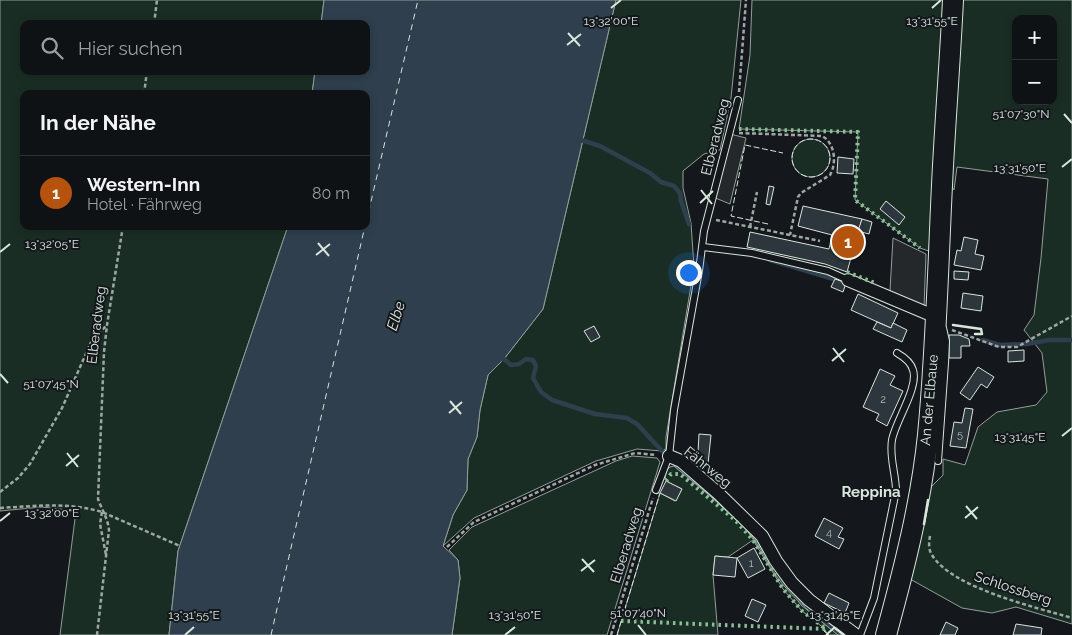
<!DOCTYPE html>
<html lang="de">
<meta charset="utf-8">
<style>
:root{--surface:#0f1215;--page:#181b1e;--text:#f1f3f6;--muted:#9b9ea0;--line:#2f3234;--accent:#b45309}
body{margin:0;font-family:Raleway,sans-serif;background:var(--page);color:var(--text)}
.controls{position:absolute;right:15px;top:15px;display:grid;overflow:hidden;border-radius:10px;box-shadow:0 2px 8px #0003}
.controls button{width:45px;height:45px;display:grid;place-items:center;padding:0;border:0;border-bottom:1px solid var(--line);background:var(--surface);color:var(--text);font:25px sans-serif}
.you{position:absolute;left:688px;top:272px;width:18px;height:18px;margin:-12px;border:4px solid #fff;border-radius:50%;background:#1a73e8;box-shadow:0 0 0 8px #1a73e833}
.badge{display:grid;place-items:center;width:32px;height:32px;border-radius:50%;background:var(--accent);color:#fff;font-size:16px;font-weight:700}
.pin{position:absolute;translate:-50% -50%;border:2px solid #fff;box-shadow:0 1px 5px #0006}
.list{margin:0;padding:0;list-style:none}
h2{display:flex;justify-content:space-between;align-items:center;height:65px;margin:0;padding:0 20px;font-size:21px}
h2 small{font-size:16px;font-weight:400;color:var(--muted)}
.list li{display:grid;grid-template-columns:32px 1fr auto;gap:15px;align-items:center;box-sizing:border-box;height:75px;padding:0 20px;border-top:1px solid var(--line)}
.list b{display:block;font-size:19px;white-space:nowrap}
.list p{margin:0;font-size:16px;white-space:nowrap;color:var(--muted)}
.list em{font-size:16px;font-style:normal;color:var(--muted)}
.icon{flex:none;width:28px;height:28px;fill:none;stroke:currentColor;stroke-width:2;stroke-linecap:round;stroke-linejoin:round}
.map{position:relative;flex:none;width:1072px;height:635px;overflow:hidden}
.search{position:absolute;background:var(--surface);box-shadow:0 2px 8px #0003;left:20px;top:20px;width:350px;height:55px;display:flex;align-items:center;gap:12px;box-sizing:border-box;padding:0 18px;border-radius:10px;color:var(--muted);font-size:19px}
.panel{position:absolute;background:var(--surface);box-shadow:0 2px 8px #0003;left:20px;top:90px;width:350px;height:140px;border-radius:10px}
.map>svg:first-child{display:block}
.green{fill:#1a2d24;stroke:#939e99;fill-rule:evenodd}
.parking{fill:#24282b;stroke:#939e99}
.water{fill:#2f3f4d;stroke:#939e99}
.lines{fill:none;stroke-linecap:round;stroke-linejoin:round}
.stream{stroke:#2f3f4d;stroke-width:4.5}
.ferry{stroke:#d8e6dc;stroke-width:1;stroke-dasharray:6 5;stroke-linecap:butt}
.building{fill:#2c363c;stroke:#d8e6dc}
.service-casing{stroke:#d8e6dc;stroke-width:8}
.minor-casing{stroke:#d8e6dc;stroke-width:14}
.primary-casing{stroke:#d8e6dc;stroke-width:22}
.path{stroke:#9da8a2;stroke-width:2.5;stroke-dasharray:4 2.5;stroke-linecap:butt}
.service{stroke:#14181c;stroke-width:6}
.minor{stroke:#14181c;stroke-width:12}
.primary{stroke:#14181c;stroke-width:20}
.hedge{stroke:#8ac095;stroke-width:4;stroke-dasharray:2.5 4;stroke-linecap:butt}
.fence{stroke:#d8e6dc;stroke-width:1;stroke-dasharray:6 2.5;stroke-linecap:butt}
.wall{stroke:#d8e6dc;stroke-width:2.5}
.ticks{fill:none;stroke:#d8e6dc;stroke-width:2}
.labels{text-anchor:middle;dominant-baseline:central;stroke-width:4;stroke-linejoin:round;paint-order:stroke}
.number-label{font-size:11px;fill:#adbab4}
.street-label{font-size:14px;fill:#d8e6dc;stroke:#14181c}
.water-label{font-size:15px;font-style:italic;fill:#d8e6dc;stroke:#14181c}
.neighbourhood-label{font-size:15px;font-weight:bold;fill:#d8e6dc;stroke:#14181c}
.ticks-label{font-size:12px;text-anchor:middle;fill:#d8e6dc;stroke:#14181c;stroke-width:4;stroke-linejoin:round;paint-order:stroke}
</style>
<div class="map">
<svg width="1072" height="635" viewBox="0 0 1072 635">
<rect width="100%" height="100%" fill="#14181c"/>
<!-- green -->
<g class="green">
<polygon points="0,0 324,0 321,24 24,24 24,71 315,71 312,94 24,94 24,226 288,226 178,551 169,635 60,635 76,511 42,507 0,511"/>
<polygon points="616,0 741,0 731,98 720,150 704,154 683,171 683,188 691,223 694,267 666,437 666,449 662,451 637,449 596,461 474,518 443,546 453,515 467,490 468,459 477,437 480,410 488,375 504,359 543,309"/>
<polygon points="752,0 945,0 929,251 920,248 855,200 858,132 739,129 750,55"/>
<path d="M961,0H1072V624L1016,607L992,613L962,608L910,579L924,524L930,488L943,475V459L965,465L978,427L997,412L1036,405L1047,392L1042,353L1024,330L1034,315L1041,258L1048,179L957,167L954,190L951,185ZM1016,19H1053V101H1016Z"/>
<circle cx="811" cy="158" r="19"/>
<polygon points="632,456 657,458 660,462 607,635 452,635 460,578 458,560 449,550 472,527 616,461"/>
<path d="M674,466L710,496L745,528L801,605L838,635H829L824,631L825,629L802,611L783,589L753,540L728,557L715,556L713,575L718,635H617L660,493L675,501L682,489C673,484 663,483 665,471L670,467Z"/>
</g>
<!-- parking -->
<g class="parking">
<polygon points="730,134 746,138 730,204 713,197"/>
<polygon points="893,238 926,254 924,307 890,291"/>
</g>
<!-- water -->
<g class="water">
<polygon points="324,0 616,0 543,309 504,359 488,375 480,410 477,437 468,459 467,490 453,515 443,546 458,560 460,578 452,635 169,635 178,551 288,226 366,226 366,94 312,94 315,71 366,71 366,24 321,24"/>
<path d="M678,465L748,527L802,602L844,635H838C816,617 794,600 777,577C766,562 759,543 746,529C725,506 698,486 674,466Z"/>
</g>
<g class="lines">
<!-- stream -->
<g class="stream">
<polyline points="578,139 600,146 650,173 661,182 674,186 680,193 681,201 689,224"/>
<polyline points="770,260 847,283"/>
<polyline points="983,340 999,345 1027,344 1049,340 1072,340"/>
<polyline points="500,359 504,359 511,365 519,364 526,359 533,360 536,366 533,378 541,392 552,400 595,414 627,418 637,424 662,451"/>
</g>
<!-- ferry -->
<g class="ferry">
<polyline points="366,223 418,0"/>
<polyline points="271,635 365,226"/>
</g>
</g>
<!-- building -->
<g class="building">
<polygon points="838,157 854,159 853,174 837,173"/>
<polygon points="769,186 774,187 770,205 766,204"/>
<polygon points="886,201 905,217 899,225 880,209"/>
<polygon points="803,206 862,219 847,272 825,264 747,247 750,232 829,249 832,235 798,226"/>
<polygon points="862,219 872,222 869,234 858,231"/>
<polygon points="964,237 978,240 975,254 984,256 981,270 954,265 957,250 961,251"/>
<polygon points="954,271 969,272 968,280 954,279"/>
<polygon points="835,279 846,283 843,292 831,287"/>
<polygon points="963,293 983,296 981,311 961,308"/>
<polygon points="858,294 898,313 891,328 851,310"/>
<polygon points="877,322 891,328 893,323 907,330 902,342 873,329"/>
<polygon points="594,326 600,337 591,342 584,331"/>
<polygon points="949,335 959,335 969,339 970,346 961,346 961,358 949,358"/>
<polygon points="1024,350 1024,361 1008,362 1008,351"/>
<polygon points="978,367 994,377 987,388 981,384 970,400 960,393"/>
<polygon points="880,369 895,376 890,385 903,391 887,426 876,420 879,414 863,407"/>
<polygon points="965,408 973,409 966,448 950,446 954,422 962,423"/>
<polygon points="699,434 711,435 708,464 687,461 684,451 698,452"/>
<polygon points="666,481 682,489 676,501 660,493"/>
<polygon points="824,518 843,528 838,537 844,539 839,549 815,536"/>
<polygon points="754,548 765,569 748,578 737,558"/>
<polygon points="715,556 737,558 735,577 713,575"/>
<polygon points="829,593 849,603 845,613 824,603"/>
<polygon points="752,599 766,605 758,622 745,616"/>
<polygon points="946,622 958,628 955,635 940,635"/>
<polygon points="1016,624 1042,628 1041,635 1013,635"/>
</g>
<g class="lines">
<!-- service casing -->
<g class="service-casing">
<g id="service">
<polyline points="703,247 752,253 828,271 848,280"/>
<polyline points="938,461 945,363 946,341 943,328"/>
<polyline points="656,490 669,456 674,410 699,271 704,231 738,100"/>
<path d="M860,635L874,598L896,491C896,474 889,457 892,440C895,422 919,387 913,370C911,362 904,357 897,353"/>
</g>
</g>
<!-- minor casing -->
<g class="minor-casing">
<g id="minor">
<polyline points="848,280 936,317"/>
<polyline points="669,456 681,461 719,494 762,536 776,561 792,583 809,600 856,635"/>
</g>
</g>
<!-- primary casing -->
<g class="primary-casing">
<path id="primary" d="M886,635C904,569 921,503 928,435C936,352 938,268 942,185C945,123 950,62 953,0"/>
</g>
<!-- path -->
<g class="path">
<polyline points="154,24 157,0"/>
<polyline points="739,92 746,0"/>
<polyline points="144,94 147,71"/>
<path d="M739,133L822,136C835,143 837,163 830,175L801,193L798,197L790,235"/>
<polyline points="716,220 820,241"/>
<polyline points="750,227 757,192"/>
<polyline points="952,330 999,347 1017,347 1072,316"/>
<polyline points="0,492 18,478 30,464 62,408 92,340 107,325"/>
<path d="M0,508C35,506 69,502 102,512L180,546"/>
<polyline points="102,512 100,524 106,555"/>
<path d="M930,536C929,542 928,549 932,555C952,588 1035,607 1072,618"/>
<polyline points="447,547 474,522 595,465 635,453 656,455"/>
<path d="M97,635L109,530C108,519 102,510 98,499L104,352L107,325L123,226"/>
<polyline points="611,635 653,498"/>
</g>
<!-- service -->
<use href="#service" class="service"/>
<!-- minor -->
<use href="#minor" class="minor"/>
<!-- primary -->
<use href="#primary" class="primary"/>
<!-- hedge -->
<g class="hedge">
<polyline points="739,129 858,132 855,200 920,248"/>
<polyline points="847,272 875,283"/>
<polyline points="666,481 671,474 680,474 735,520 753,540 783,589 802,611 826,629 824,631"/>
<polyline points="621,621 826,629"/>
</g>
<!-- fence -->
<g class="fence">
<circle cx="811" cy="158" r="19"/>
<polyline points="768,224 731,216 745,145 783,153"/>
<polyline points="824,631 829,635"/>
<polyline points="617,635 660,493"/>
</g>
<!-- wall -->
<g class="wall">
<polyline points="953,325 981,329 982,334 975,334"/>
<polyline points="924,524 928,500"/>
<polyline points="835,628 844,635"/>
</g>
</g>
<!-- ticks -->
<path class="ticks" d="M611,8L621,0M932,8L941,0M568,33L580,46M567,45L581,34M1064,114L1072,123M1062,167L1072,159M701,190L712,204M700,203L713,191M318,243L329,256M0,252L10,244M316,255L330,244M833,348L844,362M832,361L846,349M0,374L8,383M450,401L461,414M449,413L462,402M1062,436L1072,428M67,453L78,467M66,466L79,455M966,506L977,519M965,518L978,507M0,521L10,513M582,559L594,572M581,571L595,560M638,625L646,635M185,635L194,627M505,635L515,627M826,635L835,627"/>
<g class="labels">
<!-- number labels -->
<g class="number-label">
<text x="883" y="399">2</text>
<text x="960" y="434">5</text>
<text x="829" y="532">4</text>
<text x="751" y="563">1</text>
</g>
<!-- street labels -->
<g class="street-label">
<text transform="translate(715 137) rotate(-76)">Elberadweg</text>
<text transform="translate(96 325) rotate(-83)">Elberadweg</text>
<text transform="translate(929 400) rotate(-85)">An der Elbaue</text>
<text transform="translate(708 467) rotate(39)">Fährweg</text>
<text transform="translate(626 545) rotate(-73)">Elberadweg</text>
<text transform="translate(1013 588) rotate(18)">Schlossberg</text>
</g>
<!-- water labels -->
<g class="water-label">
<text transform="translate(396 316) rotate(-72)">Elbe</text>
</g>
<!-- neighbourhood labels -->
<g class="neighbourhood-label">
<text x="871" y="492">Reppina</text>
</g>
</g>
<g class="ticks-label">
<text x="611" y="25">13°32'00"E</text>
<text x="932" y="25">13°31'55"E</text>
<text x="1021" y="118">51°07'30"N</text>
<text x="1020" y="172">13°31'50"E</text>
<text x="52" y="248">13°32'05"E</text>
<text x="51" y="388">51°07'45"N</text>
<text x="1020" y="441">13°31'45"E</text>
<text x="52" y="517">13°32'00"E</text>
<text x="638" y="617">51°07'40"N</text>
<text x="194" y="619">13°31'55"E</text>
<text x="515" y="619">13°31'50"E</text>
<text x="835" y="619">13°31'45"E</text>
</g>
</svg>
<div class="controls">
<button>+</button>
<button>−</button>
</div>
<div class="you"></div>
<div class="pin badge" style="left:848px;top:242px">1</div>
<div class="search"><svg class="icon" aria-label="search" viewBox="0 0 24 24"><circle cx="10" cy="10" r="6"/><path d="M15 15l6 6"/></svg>Hier suchen</div>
<section class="panel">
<h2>In der Nähe<small></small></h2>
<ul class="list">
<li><span class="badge">1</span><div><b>Western-Inn</b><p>Hotel · Fährweg</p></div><em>80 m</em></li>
</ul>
</section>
</div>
